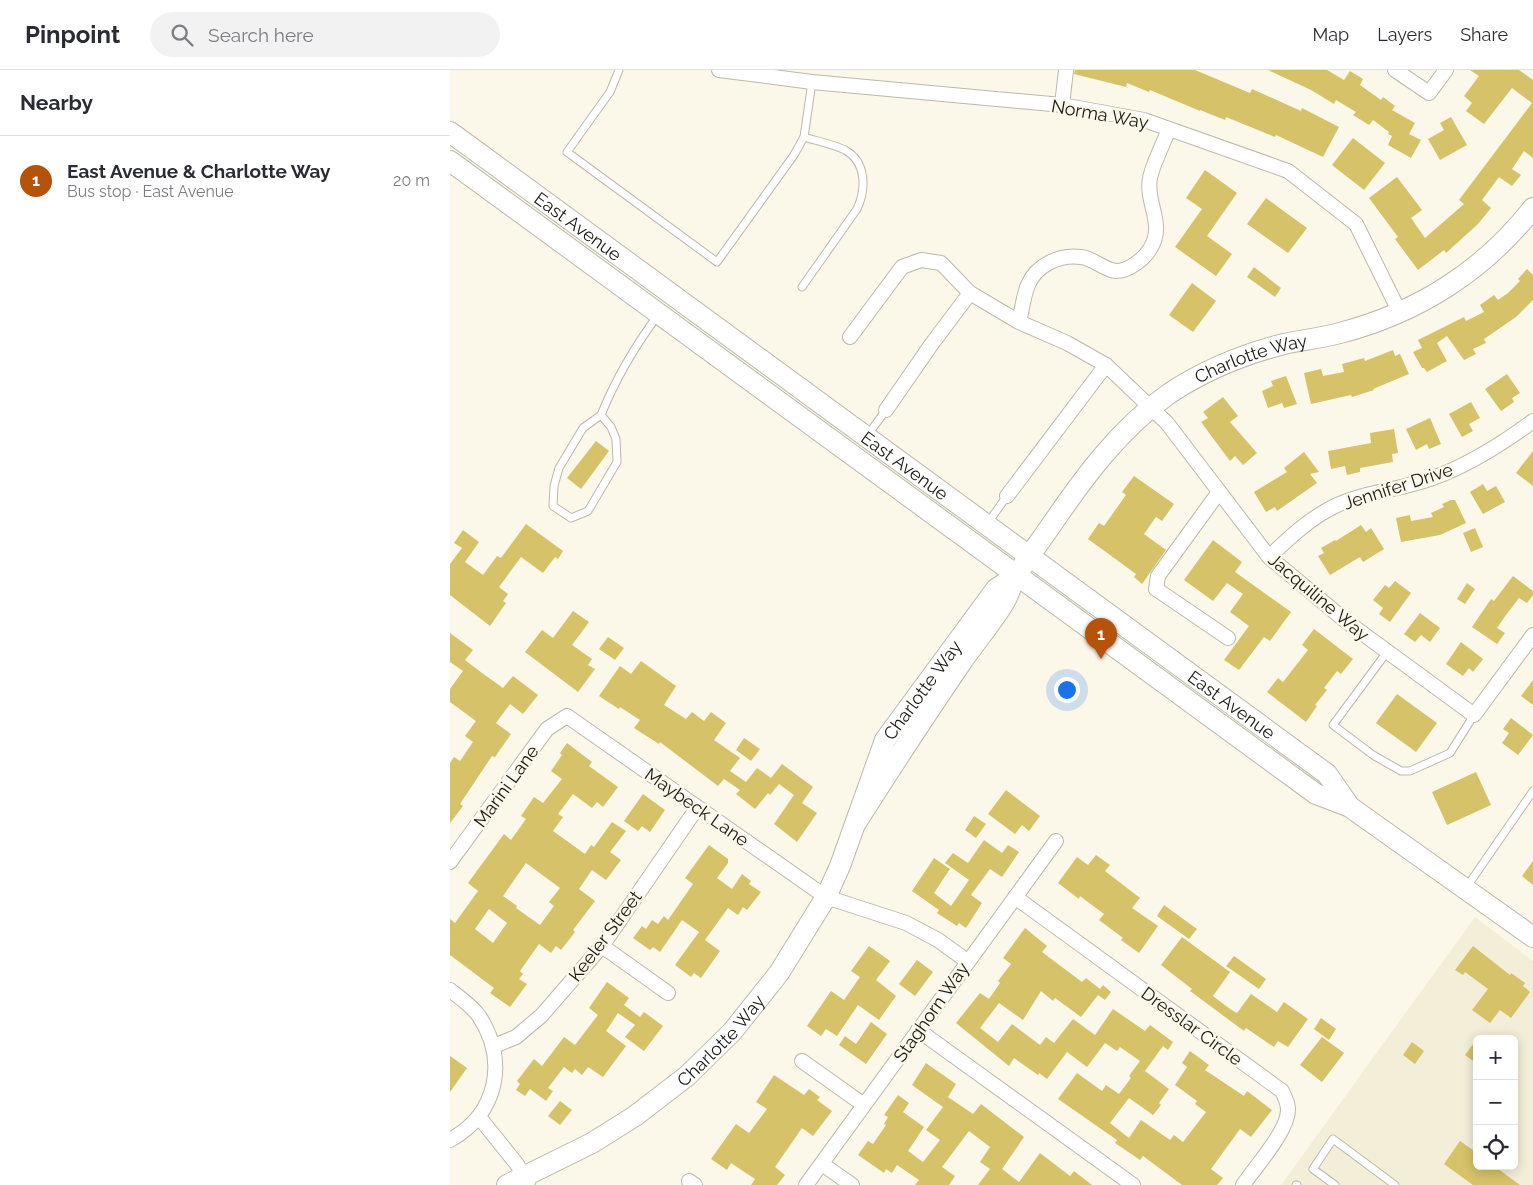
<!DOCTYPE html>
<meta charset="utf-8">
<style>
:root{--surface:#fff;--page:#f2f2f3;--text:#2b2b33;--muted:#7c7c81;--line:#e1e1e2;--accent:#b45309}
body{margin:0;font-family:Raleway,sans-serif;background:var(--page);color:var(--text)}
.controls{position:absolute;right:15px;bottom:15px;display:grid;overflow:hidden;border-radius:8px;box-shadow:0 2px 12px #0003}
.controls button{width:45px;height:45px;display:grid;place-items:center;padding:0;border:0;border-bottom:1px solid var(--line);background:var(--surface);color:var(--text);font:25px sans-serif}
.you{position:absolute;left:616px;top:619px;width:18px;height:18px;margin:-12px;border:4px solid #fff;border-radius:50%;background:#1a73e8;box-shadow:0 0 0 8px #1a73e833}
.badge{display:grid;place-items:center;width:32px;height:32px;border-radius:50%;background:var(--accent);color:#fff;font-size:16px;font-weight:700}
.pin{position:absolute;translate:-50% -41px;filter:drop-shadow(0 1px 2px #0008)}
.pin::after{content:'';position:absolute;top:26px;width:18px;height:15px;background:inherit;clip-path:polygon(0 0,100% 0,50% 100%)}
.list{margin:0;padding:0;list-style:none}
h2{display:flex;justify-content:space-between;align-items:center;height:65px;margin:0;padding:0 20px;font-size:21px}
h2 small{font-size:16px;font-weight:400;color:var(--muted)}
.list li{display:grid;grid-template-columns:32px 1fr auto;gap:15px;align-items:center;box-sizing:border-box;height:90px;padding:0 20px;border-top:1px solid var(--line)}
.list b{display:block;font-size:19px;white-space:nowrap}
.list p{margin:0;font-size:16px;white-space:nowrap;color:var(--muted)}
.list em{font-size:16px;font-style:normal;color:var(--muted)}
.icon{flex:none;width:28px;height:28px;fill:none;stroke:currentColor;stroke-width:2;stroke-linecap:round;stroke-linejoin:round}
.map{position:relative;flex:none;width:1083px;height:1115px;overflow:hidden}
header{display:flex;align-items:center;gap:30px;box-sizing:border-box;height:70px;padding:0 25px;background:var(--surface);border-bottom:1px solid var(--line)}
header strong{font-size:24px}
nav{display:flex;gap:28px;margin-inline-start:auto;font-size:18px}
.search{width:350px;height:45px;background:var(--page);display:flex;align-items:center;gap:12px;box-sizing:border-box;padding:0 18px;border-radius:28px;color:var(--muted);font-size:19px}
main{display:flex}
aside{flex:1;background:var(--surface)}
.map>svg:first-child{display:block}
.built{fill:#f2eed8;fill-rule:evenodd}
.building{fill:#d6c268;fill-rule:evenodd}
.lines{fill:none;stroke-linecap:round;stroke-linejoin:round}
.lane-casing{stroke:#bcb9ab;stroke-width:9}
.street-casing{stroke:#bcb9ab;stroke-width:16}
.secondary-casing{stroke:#bcb9ab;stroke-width:22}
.lane{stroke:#fff;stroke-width:7}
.street{stroke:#fff;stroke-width:14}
.secondary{stroke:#fff;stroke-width:20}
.labels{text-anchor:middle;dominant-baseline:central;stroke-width:5;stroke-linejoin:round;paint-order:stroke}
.street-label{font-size:18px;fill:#191813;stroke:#fbf8ea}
</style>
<header>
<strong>Pinpoint</strong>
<div class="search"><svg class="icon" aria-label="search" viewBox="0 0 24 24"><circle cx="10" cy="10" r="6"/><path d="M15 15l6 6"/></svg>Search here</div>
<nav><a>Map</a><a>Layers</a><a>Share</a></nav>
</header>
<main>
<aside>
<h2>Nearby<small></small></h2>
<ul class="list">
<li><span class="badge">1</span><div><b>East Avenue &amp; Charlotte Way</b><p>Bus stop · East Avenue</p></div><em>20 m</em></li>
</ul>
</aside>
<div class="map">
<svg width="1083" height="1115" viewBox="0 0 1083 1115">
<rect width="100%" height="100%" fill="#fbf8ea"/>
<!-- built -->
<path class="built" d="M1025,847L1083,891V1115H831ZM1027,969H1064V1096H1027Z"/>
<!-- building -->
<g class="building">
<polygon points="625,0 745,0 800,23 802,19 851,41 852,38 889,57 873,87 826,65 825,67 776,47 775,50 750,40 750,41 700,20 699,22 677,13 676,17 624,4"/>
<polygon points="818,0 877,0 894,10 900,1 913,9 910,15 931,30 933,27 945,36 942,40 965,53 959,64 971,70 961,88 938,75 942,66 938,64 939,62 923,50 919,55 903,45 906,42 886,30 884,34 861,20"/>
<polygon points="1020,0 1069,0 1083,10 1083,88 1074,81 1062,99 1071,105 1062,116 1049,107 1032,130 1041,138 1028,154 996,183 994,180 968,200 945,169 948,167 919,128 947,107 972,140 961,148 975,168 1014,134 1009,130 1082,33 1062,18 1034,54 1016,41 1022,33 1014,26 1029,6"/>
<polygon points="1001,47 1017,75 990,90 978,69 994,60 990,53"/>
<polygon points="903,68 935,93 914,120 882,95"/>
<polygon points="755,100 787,123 757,166 782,184 766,206 725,177 752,139 736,128"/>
<polygon points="816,128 857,158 838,183 797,154"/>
<polygon points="804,197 831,218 825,227 797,207"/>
<polygon points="1077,199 1083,205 1083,230 1066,247 1034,269 1036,273 1023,279 1026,284 1014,290 997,266 987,273 997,291 977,302 974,298 972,298 963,282 972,278 968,270 1014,247 1016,251 1034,242 1030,235 1044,225 1048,230 1058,223 1070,211 1068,209"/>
<polygon points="742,213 766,231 743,262 719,245"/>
<polygon points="943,280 945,286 950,284 959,304 923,319 924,320 902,327 901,325 861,334 854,303 871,299 873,306 894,302 892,294 914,288 915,291"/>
<polygon points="1057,304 1070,323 1062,328 1064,332 1051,341 1035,319"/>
<polygon points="836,306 847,334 834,338 832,333 818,338 812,321 823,316 821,311"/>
<polygon points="773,327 788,346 780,352 807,383 793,395 785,386 780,391 751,352 758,348 753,342"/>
<polygon points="1021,332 1030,348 1019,354 1023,361 1012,367 999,344"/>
<polygon points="980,348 991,374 979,379 977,374 966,380 956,359"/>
<polygon points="944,359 948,383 942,384 943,392 910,398 910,402 897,405 895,396 881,399 878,381 921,373 920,363"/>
<polygon points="146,371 159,381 131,419 117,408"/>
<polygon points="1083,381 1083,416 1066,403"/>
<polygon points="854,382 869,402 860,404 867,413 827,441 825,437 816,442 804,422 837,402 834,398"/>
<polygon points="684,406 724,434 712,451 706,447 694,464 716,480 692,514 684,507 686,504 638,469 649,453 654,456 676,425 672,422"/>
<polygon points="1033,414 1037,421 1046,416 1055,432 1033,444 1020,422"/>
<polygon points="1001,430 1005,430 1016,453 990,465 951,472 946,448 960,445 961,451 983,447 981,443 994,437 992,434"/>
<polygon points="76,454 113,481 108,489 105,487 93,503 71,487 49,517 58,524 53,531 56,533 40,556 0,525 0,494 12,478 4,473 13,460 29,472 15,492 33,505 47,486 51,488"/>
<polygon points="911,455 916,462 921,458 934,479 913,492 910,487 880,505 868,486 874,483 871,478 885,470 886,471"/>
<polygon points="1025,458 1033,477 1021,482 1013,463"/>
<polygon points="763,470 792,492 785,502 841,542 820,571 814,567 789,600 774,590 799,556 780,542 793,524 777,513 763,531 734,510"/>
<polygon points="1063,506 1083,521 1083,525 1077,533 1069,528 1056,545 1047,558 1055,563 1047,574 1022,557 1041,529 1044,531"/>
<polygon points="945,511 961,523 940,552 929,544 933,538 923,530 935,515 939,518"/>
<polygon points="1017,513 1025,519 1015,534 1007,529"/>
<polygon points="123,541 139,552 122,575 142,589 138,595 145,599 128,622 75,582 92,560 103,568"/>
<polygon points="970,543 990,558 980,572 971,565 965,572 954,564"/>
<polygon points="864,559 903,589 891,604 887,601 874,618 877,620 865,635 867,636 856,652 817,622 828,608 833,612 858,580 852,575"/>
<polygon points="0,563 23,580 15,590 32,603 53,618 63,606 88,625 73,644 60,634 46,653 61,664 45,687 42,686 10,734 13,736 0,753 0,693 4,687 10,691 23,672 15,666 26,651 0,632 0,619 13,601 0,592"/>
<polygon points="158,567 174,578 165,590 149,579"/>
<polygon points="1011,572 1033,589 1023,602 1019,598 1013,606 996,594"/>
<polygon points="191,591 226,616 214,635 236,649 242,642 254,651 261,642 276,653 264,670 290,688 280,701 296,712 307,698 321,708 332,694 363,717 352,733 367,743 347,772 324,754 344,725 329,714 320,725 318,723 305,739 286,724 290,720 274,709 268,716 210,672 209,674 184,658 190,650 170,637 169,639 149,626 170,596 181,604"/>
<polygon points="1083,610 1083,635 1071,626"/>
<polygon points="947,624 987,653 966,682 926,653"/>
<polygon points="1061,648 1083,665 1068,685 1052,673 1059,663 1053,659"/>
<polygon points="294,668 310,679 301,691 286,680"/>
<path d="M117,673L142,692L139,696L168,717L153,737L147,732L142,738L123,724L108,744L113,747L103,761L135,784L141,775L144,777L162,752L176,761L160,782L171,790L156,810L142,800L129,819L145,831L123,860L125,862L111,880L106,876L101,883L89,874L70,901L73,904L69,909L77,914L60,937L40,923L44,918L0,885V849L5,853L28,821L18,813L54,764L61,770L76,749L71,746L84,727L93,733L112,709L101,701L112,685L110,683ZM76,793L110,818L99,832L104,836L90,855L66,838L67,836L53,826ZM39,839L57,853L43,873L25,859Z"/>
<polygon points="1026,702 1041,735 997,755 982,722"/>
<polygon points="556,720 590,746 579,761 572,755 565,764 538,744"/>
<polygon points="193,724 215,740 200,762 192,756 188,761 174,751"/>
<polygon points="524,746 536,754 526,768 515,760"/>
<polygon points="534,770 552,783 558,775 569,782 552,807 540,799 521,825 532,833 516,858 509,853 507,856 487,843 489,840 462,821 484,788 500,799 484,823 501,836 519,810 495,793 503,783 518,793"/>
<polygon points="259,775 278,789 278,793 267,808 282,819 292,804 301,811 299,814 311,822 297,840 293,837 288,845 278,838 255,870 270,881 251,908 244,903 241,907 225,895 249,862 232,850 210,882 203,877 200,880 183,868 192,856 196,859 202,850 208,854 214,846 218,850 243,814 235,808"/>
<polygon points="646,785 660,795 655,801 690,828 682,838 708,856 689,883 671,870 673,868 649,850 654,844 630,826 629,829 608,813 627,787 638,795"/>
<polygon points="1083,791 1083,815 1072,806"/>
<polygon points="714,835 747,859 739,869 707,846"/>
<polygon points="575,858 597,876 592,882 632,912 636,908 650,919 653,915 661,922 655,930 648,925 631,947 605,928 603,931 591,921 573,950 549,933 530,958 548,972 562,954 590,975 596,967 604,973 623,949 645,965 663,939 695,961 700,955 723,972 718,980 713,976 695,1001 719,1019 709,1033 711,1035 703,1045 679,1028 660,1053 679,1068 691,1050 720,1070 724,1065 733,1072 756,1042 745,1034 747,1031 725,1015 737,997 732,993 740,981 759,995 755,1000 794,1026 797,1021 822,1040 801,1067 790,1059 761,1099 773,1108 767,1115 732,1115 693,1086 690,1090 665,1073 667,1070 608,1029 627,1003 652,1021 656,1015 669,1024 681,1008 679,1006 690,991 670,977 667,981 655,973 637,997 617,982 597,1009 589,1003 588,1005 564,988 559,996 506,953 530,923 539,929 550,913 548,911 561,894 553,888"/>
<polygon points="732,867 780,902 763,926 780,939 787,943 801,924 827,942 834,932 858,949 838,977 828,971 824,977 796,958 794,961 740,921 742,919 711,895"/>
<polygon points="419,876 440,891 426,910 446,926 429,950 408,935 387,966 376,959 371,966 357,956 381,921 394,930 410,907 401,901"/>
<polygon points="1023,876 1060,905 1061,903 1075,913 1073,916 1080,922 1061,948 1050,940 1040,953 1022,940 1038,919 1015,902 1013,905 1005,900"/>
<polygon points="784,886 816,909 809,919 776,896"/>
<polygon points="467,890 483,902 465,926 449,914"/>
<polygon points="157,912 179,928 174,935 190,947 194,942 213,956 194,981 175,967 185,955 168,943 156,961 176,976 153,1007 138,997 132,1005 125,999 122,1003 114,997 98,1018 103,1021 96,1031 80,1019 75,1026 66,1020 70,1014 67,1011 84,989 92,996 114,967 125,975 148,945 139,938"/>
<polygon points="871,948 886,959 879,970 864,959"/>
<polygon points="421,952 437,964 416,994 389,975 395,966 406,974"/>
<polygon points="872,967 894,983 872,1012 850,995"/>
<polygon points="1027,969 1027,994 1015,985"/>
<polygon points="962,972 974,981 965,994 953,985"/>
<polygon points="0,986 17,998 0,1022"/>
<polygon points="476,993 506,1014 498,1027 523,1044 531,1034 574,1067 552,1099 569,1112 590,1083 620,1106 624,1101 642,1115 528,1115 540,1099 530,1092 540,1077 519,1061 492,1097 505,1106 499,1115 465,1115 469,1110 447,1095 442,1103 436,1099 434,1103 408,1085 418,1071 423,1074 436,1055 434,1054 438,1047 434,1045 448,1025 459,1033 453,1042 474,1057 458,1081 473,1092 490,1070 476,1060 493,1037 462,1015"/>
<polygon points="324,1005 354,1025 359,1019 370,1027 367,1030 382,1041 363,1066 352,1058 325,1097 335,1105 327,1115 301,1115 305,1109 281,1093 277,1100 261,1089 286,1054 299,1063 317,1039 306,1032"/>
<polygon points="110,1031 122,1040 110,1055 98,1046"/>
<polygon points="1010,1071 1027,1083 1027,1096 1044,1096 1070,1115 1023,1115 994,1094"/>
</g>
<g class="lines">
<!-- lane casing -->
<g class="lane-casing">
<g id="lane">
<path d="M169,0L160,22L117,82L267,192L344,85L354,67C367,71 382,74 395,80C417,92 416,120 407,139L352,217"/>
<polyline points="354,67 362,12"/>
<path d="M151,345L133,358L109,398L104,416L103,436L121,448L138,441L167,392L166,369L161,357L151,345C166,308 185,276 208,245"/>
<polyline points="417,366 436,340"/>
<polyline points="537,454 557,426"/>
<polyline points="937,582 883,655 923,685 951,701 960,701 1000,683 1024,645"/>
<polyline points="1016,818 1083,721"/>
<polyline points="846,1115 847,1115"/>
<polyline points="885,1115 863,1099 883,1069 945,1115"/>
</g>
</g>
<!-- street casing -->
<g class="street-casing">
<g id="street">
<polyline points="269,0 362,12 612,35 694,50 838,101 906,154 950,243"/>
<polyline points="945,0 979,23 996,0"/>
<polyline points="612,35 616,0"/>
<path d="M569,252C572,241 573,227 578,215C586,195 610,184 631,187C643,188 654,200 666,201C679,201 694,189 700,179C716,154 695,133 700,108C702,96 714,72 719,59"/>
<polyline points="400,267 452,197 471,190 491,193 520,223 569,252 617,273 656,295 717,353 819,487 897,552 1024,645 1083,565"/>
<polyline points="436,340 481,275 520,223"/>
<polyline points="769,422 708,506 706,519 778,568"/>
<polyline points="557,426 656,295"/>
<path d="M819,487C839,468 860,448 885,436C914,422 949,420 980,409C1017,396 1052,374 1083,351"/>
<polyline points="0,792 97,659 117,646 376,827 456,853 488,870 517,891"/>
<path d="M565,827L832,1021C835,1027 838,1033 838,1039C839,1060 805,1097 793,1115"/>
<polyline points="152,876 218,923"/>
<path d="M0,920C9,927 22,936 29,946C58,990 48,1044 0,1070"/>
<polyline points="468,960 683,1115"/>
<polyline points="44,976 66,967 91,946 152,876 247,738"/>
<polyline points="352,991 414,1035"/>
<polyline points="29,1047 66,1093 78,1112"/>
<polyline points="372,1094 402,1115"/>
<polyline points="239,1111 245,1115"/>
<polyline points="356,1115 606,771"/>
</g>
</g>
<!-- secondary casing -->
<g class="secondary-casing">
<g id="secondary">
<path id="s1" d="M0,62L877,704L900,737"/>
<polyline points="0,91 866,724 900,737 1083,867"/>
<path id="s2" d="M406,753C440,699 475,646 511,593C525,572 543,552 555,531C560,522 562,513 567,505C577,488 589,473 600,457C634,407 670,358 720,323C755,300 794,284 834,274C852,270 872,268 890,263C967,243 1034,201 1083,138"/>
<path id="s3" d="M57,1115L142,1073L185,1046L237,1006L282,962L329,903L376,827L390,796L435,670L546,519L564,507"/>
</g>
</g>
<!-- lane -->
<use href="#lane" class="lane"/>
<!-- street -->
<use href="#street" class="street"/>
<!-- secondary -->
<use href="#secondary" class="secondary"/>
</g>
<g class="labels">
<!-- street labels -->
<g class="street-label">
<text transform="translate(650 44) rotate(10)">Norma Way</text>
<text stroke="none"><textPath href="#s1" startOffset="159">East Avenue</textPath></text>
<text stroke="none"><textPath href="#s2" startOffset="624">Charlotte Way</textPath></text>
<text stroke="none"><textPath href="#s1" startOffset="564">East Avenue</textPath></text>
<text transform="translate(948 416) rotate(-18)">Jennifer Drive</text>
<text transform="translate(869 527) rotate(40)">Jacquiline Way</text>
<text stroke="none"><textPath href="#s3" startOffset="669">Charlotte Way</textPath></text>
<text stroke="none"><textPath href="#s1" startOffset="969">East Avenue</textPath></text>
<text transform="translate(56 716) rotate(-54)">Marini Lane</text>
<text transform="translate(247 737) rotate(35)">Maybeck Lane</text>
<text transform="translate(155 866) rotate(-53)">Keeler Street</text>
<text transform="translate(481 942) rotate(-55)">Staghorn Way</text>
<text transform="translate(742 956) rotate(36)">Dresslar Circle</text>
<text stroke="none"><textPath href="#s3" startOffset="260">Charlotte Way</textPath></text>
</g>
</g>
</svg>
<div class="controls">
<button>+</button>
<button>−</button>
<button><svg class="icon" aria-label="locate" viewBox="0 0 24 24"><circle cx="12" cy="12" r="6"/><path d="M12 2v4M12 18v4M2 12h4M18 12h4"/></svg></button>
</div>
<div class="you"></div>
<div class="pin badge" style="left:651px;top:589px">1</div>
</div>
</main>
